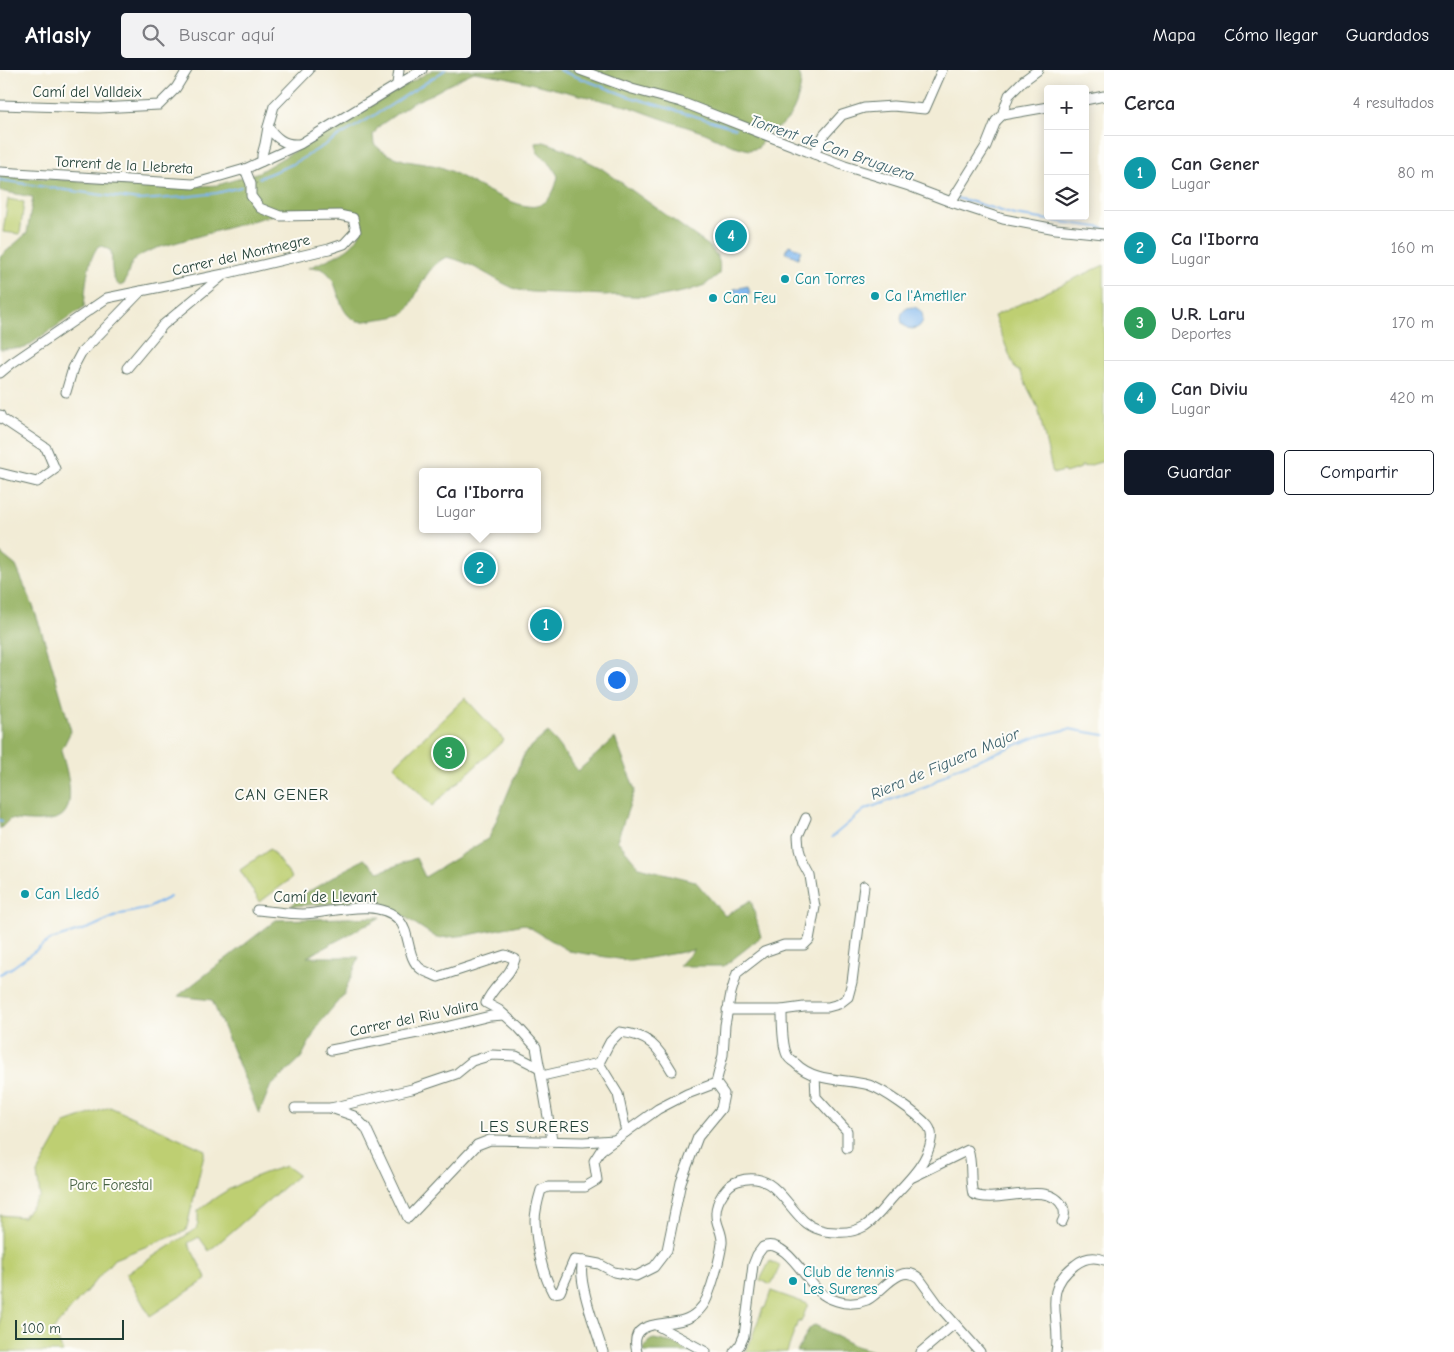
<!DOCTYPE html>
<html lang="es">
<meta charset="utf-8">
<style>
:root{--surface:#fff;--page:#f2f2f3;--text:#2b2b33;--muted:#7c7c81;--line:#e1e1e2;--accent:#111827}
body{margin:0;font-family:"Comic Neue",sans-serif;background:var(--page);color:var(--text)}
.controls{position:absolute;right:15px;top:15px;display:grid;overflow:hidden;border-radius:5px;box-shadow:0 2px 12px #0003}
.controls button{width:45px;height:45px;display:grid;place-items:center;padding:0;border:0;border-bottom:1px solid var(--line);background:var(--surface);color:var(--text);font:25px sans-serif}
.scale{position:absolute;left:15px;bottom:12px;width:109px;box-sizing:border-box;padding-left:5px;border:2px solid #1f3d34;border-top:0;font-size:14px;line-height:18px;white-space:nowrap;color:#1f3d34;-webkit-text-stroke:4px #fdfcf7;paint-order:stroke}
.you{position:absolute;left:616px;top:609px;width:18px;height:18px;margin:-12px;border:4px solid #fff;border-radius:50%;background:#1a73e8;box-shadow:0 0 0 8px #1a73e833}
.badge{display:grid;place-items:center;width:32px;height:32px;border-radius:50%;background:var(--accent);color:#fff;font-size:16px;font-weight:700}
.pin{position:absolute;translate:-50% -50%;border:2px solid #fff;box-shadow:0 1px 5px #0006}
.popup{position:absolute;left:419px;top:398px;width:122px;height:65px;box-sizing:border-box;display:grid;place-content:center;border-radius:5px;background:var(--surface);filter:drop-shadow(0 1px 4px #0005);font-size:16px;white-space:nowrap;color:var(--muted)}
.popup b{font-size:19px;color:var(--text)}
.popup::after{content:'';position:absolute;left:50%;top:100%;margin-left:-10px;border:10px solid transparent;border-top-color:var(--surface)}
.list{margin:0;padding:0;list-style:none}
h2{display:flex;justify-content:space-between;align-items:center;height:65px;margin:0;padding:0 20px;font-size:21px}
h2 small{font-size:16px;font-weight:400;color:var(--muted)}
.list li{display:grid;grid-template-columns:32px 1fr auto;gap:15px;align-items:center;box-sizing:border-box;height:75px;padding:0 20px;border-top:1px solid var(--line)}
.list b{display:block;font-size:19px;white-space:nowrap}
.list p{margin:0;font-size:16px;white-space:nowrap;color:var(--muted)}
.list em{font-size:16px;font-style:normal;color:var(--muted)}
.actions{display:flex;gap:10px;padding:15px 20px}
.actions a{flex:1;padding:11px 0;border:1px solid var(--accent);border-radius:5px;text-align:center;font-size:18px;color:var(--accent)}
.actions .main{background:var(--accent);color:#fff}
.icon{flex:none;width:28px;height:28px;fill:none;stroke:currentColor;stroke-width:2;stroke-linecap:round;stroke-linejoin:round}
.map{position:relative;flex:none;width:1104px;height:1282px;overflow:hidden}
header{display:flex;align-items:center;gap:30px;box-sizing:border-box;height:70px;padding:0 25px;background:var(--accent);color:#fff}
header strong{font-size:24px}
nav{display:flex;gap:28px;margin-inline-start:auto;font-size:18px}
.search{width:350px;height:45px;background:var(--page);display:flex;align-items:center;gap:12px;box-sizing:border-box;padding:0 18px;border-radius:5px;color:var(--muted);font-size:19px}
main{display:flex}
aside{flex:1;background:var(--surface)}
.map>svg:first-child{display:block}
.green{fill:#becf72;stroke:#6e8653}
.forest{fill:#96b264;stroke:#5a784c}
.water{fill:#7eb6ee;stroke:#4e7a91}
.lines{fill:none;stroke-linecap:round;stroke-linejoin:round}
.stream{stroke:#7eb6ee;stroke-width:2}
.minor-casing{stroke:#697a6d;stroke-width:11}
.minor{stroke:#fff;stroke-width:9}
.culture-dot{fill:#0f9aa8;stroke:#fdfcf7;stroke-width:2}
.labels{text-anchor:middle;dominant-baseline:central;stroke-width:4;stroke-linejoin:round;paint-order:stroke}
.street-label{font-size:15px;fill:#1f3d34;stroke:#fdfcf7}
.culture-label{font-size:15px;fill:#0d838f;stroke:#fdfcf7;text-anchor:start}
.park-label{font-size:15px;fill:#476244;stroke:#fdfcf7}
.water-label{font-size:16px;font-style:italic;fill:#3c616c;stroke:#fdfcf7}
.neighbourhood-label{font-size:16px;letter-spacing:1px;fill:#1f3d34;stroke:#fdfcf7}
</style>
<header>
<strong>Atlasly</strong>
<div class="search"><svg class="icon" aria-label="search" viewBox="0 0 24 24"><circle cx="10" cy="10" r="6"/><path d="M15 15l6 6"/></svg>Buscar aquí</div>
<nav><a>Mapa</a><a>Cómo llegar</a><a>Guardados</a></nav>
</header>
<main>
<div class="map">
<svg width="1104" height="1282" viewBox="0 0 1104 1282">
<rect width="100%" height="100%" fill="#fdfcf7"/>
<filter id="ink" filterUnits="userSpaceOnUse"><feTurbulence type="fractalNoise" baseFrequency=".02" numOctaves="2"/><feDisplacementMap in="SourceGraphic" scale="10" xChannelSelector="R" yChannelSelector="G"/><feConvolveMatrix kernelMatrix="1 2 1 2 8 2 1 2 1" color-interpolation-filters="sRGB"/></filter>
<filter id="wash" filterUnits="userSpaceOnUse"><feTurbulence type="fractalNoise" baseFrequency=".0096" numOctaves="4" result="noise"/><feDisplacementMap in="SourceGraphic" scale="20" xChannelSelector="R" yChannelSelector="G"/><feGaussianBlur stdDeviation="1.12" result="paint"/><feColorMatrix in="noise" values="0 0 0 0 0 0 0 0 0 0 0 0 0 0 0 0 0 1.4 0 .05"/><feComposite in="paint" operator="in"/></filter>
<g filter="url(#wash)">
<rect width="100%" height="100%" fill="#f2ecd6"/>
<!-- green -->
<g class="green">
<polygon points="8,129 24,132 20,164 3,162"/>
<polygon points="1104,195 1104,391 1084,397 1083,396 1081,396 1081,398 1065,403 1064,401 1053,404 1038,338 1019,301 1015,299 994,246"/>
<polygon points="465,628 504,670 432,736 394,696"/>
<polygon points="270,779 292,808 260,832 240,800"/>
<polygon points="110,1037 205,1080 186,1161 114,1189 53,1260 63,1282 0,1282 0,1145 23,1147 40,1126 37,1103 65,1053"/>
<path d="M286,1096L298,1105L209,1181L199,1167L188,1173L207,1209L150,1246L126,1204L196,1159L198,1153V1141C224,1119 254,1105 286,1096Z"/>
<polygon points="770,1191 780,1196 771,1215 760,1210"/>
<polygon points="771,1221 808,1234 801,1252 798,1251 787,1282 746,1282 763,1238 765,1238"/>
</g>
<!-- forest -->
<g class="forest">
<path d="M432,0H798C799,4 801,8 801,11C800,25 794,45 783,54C770,64 767,62 758,78L749,80L731,75L705,63L660,48L630,37L505,7L474,2L465,6L430,25L412,33L379,56L373,65L374,74L381,80L389,85L406,91L438,96L448,100C467,109 518,141 537,136C550,133 556,118 558,106L552,96L537,82L535,73L544,72L562,78L601,98L709,176C718,186 721,190 719,204L705,215L687,221L657,227L532,222C526,221 519,221 513,218C491,208 470,191 446,187C423,199 419,225 405,243C396,247 387,248 378,249C372,250 364,252 358,251C330,243 345,193 309,198C328,188 359,181 362,155L353,144L340,138H330L283,142L157,178C147,182 134,186 130,197C128,203 127,208 124,214L120,216C109,208 113,193 111,181L102,176H98C86,193 86,217 84,237L25,278L0,279V187L27,163L33,127L0,121V105L169,118L218,115L259,102Z"/>
<path d="M0,483L16,496L33,536L47,578L71,661L61,681C66,697 79,739 58,748C44,753 25,751 10,749L0,759Z"/>
<polygon points="548,662 578,701 615,668 635,720 617,770 639,797 695,811 725,846 751,830 761,867 724,896 679,896 694,880 631,891 569,881 524,854 468,865 437,868 396,841 341,833 291,836 301,826 364,789 379,802 416,788 425,807 489,768 525,682"/>
<polygon points="381,847 307,887 359,887 344,924 319,954 301,988 270,1017 259,1044 212,930 178,926 276,850"/>
<polygon points="815,1255 855,1276 877,1282 797,1282 809,1259 812,1256"/>
<path d="M654,1269L673,1273L691,1282H643C644,1276 648,1270 654,1269Z"/>
</g>
<!-- water -->
<g class="water">
<polygon points="789,175 801,180 798,188 785,182"/>
<polygon points="748,216 750,224 736,227 734,219"/>
<circle cx="912" cy="248" r="11"/>
</g>
<g class="lines">
<!-- stream -->
<g class="stream">
<polyline points="559,0 627,26 735,58"/>
<polyline points="259,108 293,94 388,37 445,0"/>
<polyline points="0,110 65,120 139,130 183,127 217,123 241,117"/>
<polyline points="956,128 973,132 1014,145 1104,158"/>
<polyline points="0,750 2,751"/>
<polyline points="832,767 864,740 929,715 954,699 1039,666 1069,659 1104,665"/>
<polyline points="0,904 13,897 50,870 89,858 121,844 146,839 170,827"/>
</g>
</g>
</g>
<g filter="url(#ink)">
<g class="lines">
<!-- minor casing -->
<g class="minor-casing">
<g id="minor">
<polyline points="580,0 632,19 681,32 845,96 909,116 951,132 1003,149 1056,159 1104,164"/>
<polyline points="397,14 399,0"/>
<polyline points="1085,30 1104,26"/>
<polyline points="0,35 99,38 159,35 176,18 187,0"/>
<polyline points="1002,45 1048,37"/>
<path d="M268,57C276,68 284,75 298,74"/>
<polyline points="814,84 824,65 842,45 864,38 893,36 925,39 942,0"/>
<polyline points="262,91 262,85 265,74 268,57 274,36 309,0"/>
<polyline points="0,102 193,114 245,99 300,74 422,0"/>
<polyline points="951,132 986,76 996,51 1002,45 1009,25 1023,11 1038,0"/>
<polyline points="127,298 163,255 222,206"/>
<polyline points="0,303 12,293 107,228 224,204 329,179 344,174 356,161 353,148 339,145 280,146 260,138 251,126 251,114 245,99"/>
<polyline points="66,322 73,298 81,283 141,221"/>
<polyline points="0,345 1,348 46,378 55,399 37,412 0,403"/>
<path d="M257,840C272,841 288,844 303,844C330,843 379,827 399,850C411,863 406,888 421,899C425,902 433,904 438,907L505,885L515,889C511,907 492,916 486,933L499,940L518,957L536,977L552,1070"/>
<polyline points="727,940 782,940 804,937 828,937 839,934 848,927 852,912 864,816"/>
<polyline points="331,980 433,960 490,946 504,945"/>
<polyline points="599,993 618,1024 626,1062"/>
<path d="M542,1006L599,993L610,972L620,962C649,965 658,977 672,1001"/>
<polyline points="815,1006 816,1027 847,1061 847,1078"/>
<polyline points="295,1038 331,1038 354,1046 366,1058 408,1148 477,1075 490,1070 583,1072 615,1070"/>
<polyline points="331,1038 412,1019 456,1004 472,991 492,985 516,986 540,998"/>
<path d="M913,1107L968,1080C973,1095 969,1109 973,1124C996,1136 1049,1108 1063,1137C1065,1142 1065,1147 1062,1152"/>
<path d="M583,1191L574,1190L560,1222L553,1223C542,1203 536,1173 535,1151C535,1141 538,1130 541,1120L548,1117H585L597,1110L594,1091L601,1080L658,1039L687,1024L716,1013"/>
<polyline points="656,1255 706,1282"/>
<path d="M603,1282C597,1262 576,1209 583,1191L599,1194L614,1202L636,1206L654,1197L667,1180L681,1112L698,1067L721,1039L724,1024L716,1013L723,985L725,955L731,923L737,903L764,882L784,875H804L809,870L815,837L810,806L803,793L799,779L798,766L806,748"/>
<path d="M637,1282C628,1249 663,1256 683,1250C694,1247 703,1238 707,1228C713,1213 720,1189 722,1173C723,1162 715,1154 716,1143C716,1131 727,1114 738,1111C773,1100 784,1133 804,1151C813,1159 824,1162 836,1162C845,1163 856,1161 865,1156C876,1149 885,1136 894,1126C908,1111 928,1092 931,1070C932,1065 931,1060 928,1056C918,1044 884,1020 869,1015C844,1008 815,1013 795,993C792,991 788,988 787,985C782,975 782,951 782,940"/>
<path d="M734,1282L740,1275L744,1266L753,1195L757,1185L763,1177C784,1167 805,1209 820,1222C824,1226 831,1229 837,1231C846,1234 857,1234 867,1230C883,1222 899,1192 919,1208L940,1237L980,1282"/>
<polyline points="921,1282 954,1254"/>
<path d="M1056,1282C1062,1248 1040,1221 1075,1195C1084,1188 1094,1186 1104,1190"/>
</g>
</g>
<!-- minor -->
<use href="#minor" class="minor"/>
</g>
</g>
<!-- markers -->
<g class="culture-dot">
<circle cx="785" cy="209" r="5"/>
<circle cx="875" cy="226" r="5"/>
<circle cx="713" cy="228" r="5"/>
<circle cx="25" cy="824" r="5"/>
<circle cx="793" cy="1211" r="5"/>
</g>
<g class="labels">
<!-- street labels -->
<g class="street-label">
<text x="87" y="22">Camí del Valldeix</text>
<text transform="translate(124 95) rotate(3)">Torrent de la Llebreta</text>
<text transform="translate(241 185) rotate(-13)">Carrer del Montnegre</text>
<text x="325" y="827">Camí de Llevant</text>
<text transform="translate(414 948) rotate(-12)">Carrer del Riu Valira</text>
</g>
<!-- culture labels -->
<g class="culture-label">
<text x="795" y="209">Can Torres</text>
<text x="885" y="226">Ca l'Ametller</text>
<text x="723" y="228">Can Feu</text>
<text x="35" y="824">Can Lledó</text>
<text x="803" y="1202">Club de tennis<tspan x="803" dy="17">Les Sureres</tspan></text>
</g>
<!-- park labels -->
<g class="park-label">
<text x="111" y="1115">Parc Forestal</text>
</g>
<!-- water labels -->
<g class="water-label">
<text transform="translate(832 78) rotate(19)">Torrent de Can Bruguera</text>
<text transform="translate(945 694) rotate(-23)">Riera de Figuera Major</text>
</g>
<!-- neighbourhood labels -->
<g class="neighbourhood-label">
<text x="282" y="725">CAN GENER</text>
<text x="535" y="1057">LES SURERES</text>
</g>
</g>
</svg>
<div class="controls">
<button>+</button>
<button>−</button>
<button><svg class="icon" aria-label="layers" viewBox="0 0 24 24"><path d="M12 4l9 5-9 5-9-5zM3 14l9 5 9-5"/></svg></button>
</div>
<div class="scale">100 m</div>
<div class="you"></div>
<div class="pin badge" style="left:546px;top:555px;background:#0f9aa8">1</div>
<div class="pin badge" style="left:480px;top:498px;background:#0f9aa8">2</div>
<div class="popup"><b>Ca l'Iborra</b>Lugar</div>
<div class="pin badge" style="left:449px;top:683px;background:#2e9e5b">3</div>
<div class="pin badge" style="left:731px;top:166px;background:#0f9aa8">4</div>
</div>
<aside>
<h2>Cerca<small>4 resultados</small></h2>
<ul class="list">
<li><span class="badge" style="background:#0f9aa8">1</span><div><b>Can Gener</b><p>Lugar</p></div><em>80 m</em></li>
<li><span class="badge" style="background:#0f9aa8">2</span><div><b>Ca l'Iborra</b><p>Lugar</p></div><em>160 m</em></li>
<li><span class="badge" style="background:#2e9e5b">3</span><div><b>U.R. Laru</b><p>Deportes</p></div><em>170 m</em></li>
<li><span class="badge" style="background:#0f9aa8">4</span><div><b>Can Diviu</b><p>Lugar</p></div><em>420 m</em></li>
</ul>
<div class="actions"><a class="main">Guardar</a><a>Compartir</a></div>
</aside>
</main>
